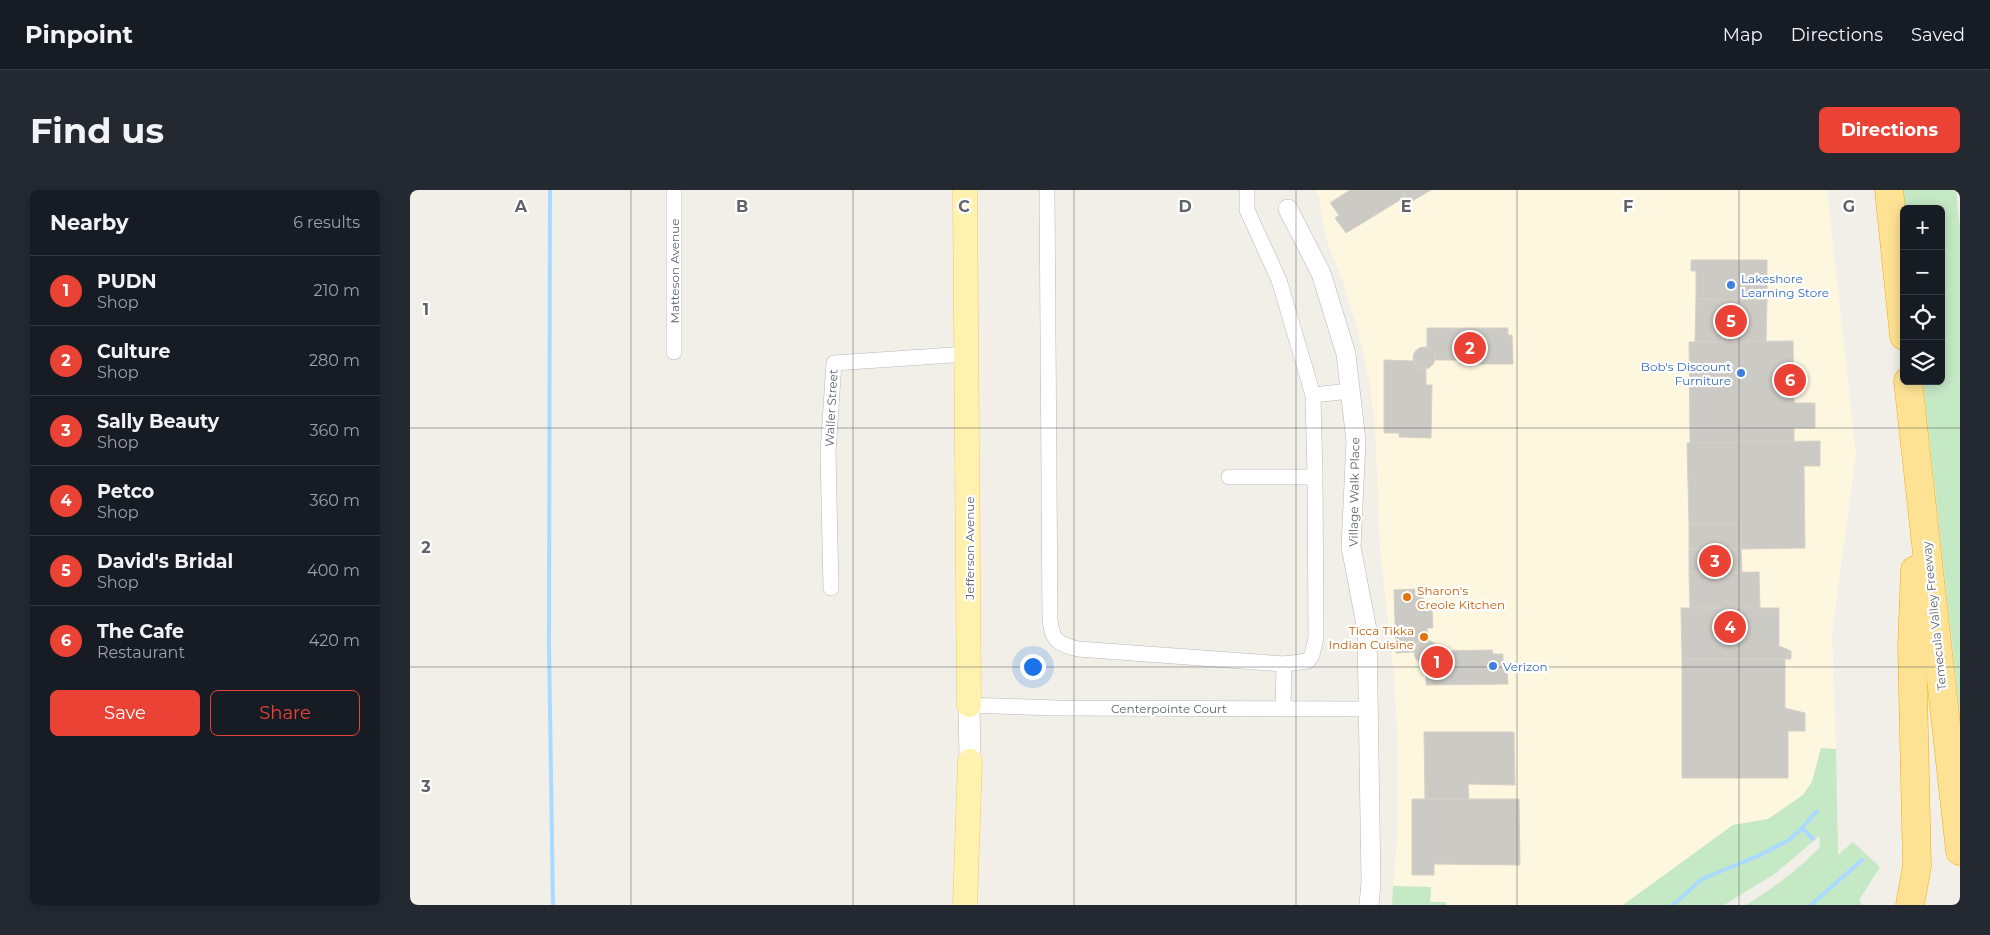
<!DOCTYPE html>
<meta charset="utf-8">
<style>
:root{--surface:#171b24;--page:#242831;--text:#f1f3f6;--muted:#9ea1a6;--line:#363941;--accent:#ea4335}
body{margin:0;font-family:Montserrat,sans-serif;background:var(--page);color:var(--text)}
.controls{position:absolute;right:15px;top:15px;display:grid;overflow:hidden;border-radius:8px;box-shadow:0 2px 12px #0003}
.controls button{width:45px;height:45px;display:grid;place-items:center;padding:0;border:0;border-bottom:1px solid var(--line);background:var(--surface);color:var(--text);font:25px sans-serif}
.you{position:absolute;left:622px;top:476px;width:18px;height:18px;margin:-12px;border:4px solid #fff;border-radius:50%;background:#1a73e8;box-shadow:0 0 0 8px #1a73e833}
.badge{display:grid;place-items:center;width:32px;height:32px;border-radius:50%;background:var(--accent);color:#fff;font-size:16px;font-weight:700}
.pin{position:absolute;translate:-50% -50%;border:2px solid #fff;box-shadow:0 1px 5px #0006}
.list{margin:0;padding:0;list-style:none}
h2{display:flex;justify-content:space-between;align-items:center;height:65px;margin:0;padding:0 20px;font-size:21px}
h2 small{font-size:16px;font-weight:400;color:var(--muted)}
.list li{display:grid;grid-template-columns:32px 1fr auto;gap:15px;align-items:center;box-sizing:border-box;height:70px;padding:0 20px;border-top:1px solid var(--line)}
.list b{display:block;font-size:19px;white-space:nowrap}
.list p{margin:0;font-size:16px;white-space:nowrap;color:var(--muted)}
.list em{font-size:16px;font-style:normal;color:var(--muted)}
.actions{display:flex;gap:10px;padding:15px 20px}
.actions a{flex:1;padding:11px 0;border:1px solid var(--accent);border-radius:8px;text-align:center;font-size:18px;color:var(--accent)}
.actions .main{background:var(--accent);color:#fff}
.icon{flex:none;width:28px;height:28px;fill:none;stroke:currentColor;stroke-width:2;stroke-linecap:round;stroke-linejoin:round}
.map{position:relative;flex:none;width:1550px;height:715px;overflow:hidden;border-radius:8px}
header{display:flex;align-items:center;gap:30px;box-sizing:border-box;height:70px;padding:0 25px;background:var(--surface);border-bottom:1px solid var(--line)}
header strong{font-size:24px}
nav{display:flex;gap:28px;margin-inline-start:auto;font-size:18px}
.intro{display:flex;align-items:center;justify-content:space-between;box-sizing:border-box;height:120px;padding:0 30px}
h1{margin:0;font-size:35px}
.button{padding:12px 22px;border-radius:8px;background:var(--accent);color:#fff;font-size:18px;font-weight:700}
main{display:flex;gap:30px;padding:0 30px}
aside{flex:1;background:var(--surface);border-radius:8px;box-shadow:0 2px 12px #0003}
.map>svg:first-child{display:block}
.commercial{fill:#fef7e0}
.green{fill:#c5e8c5}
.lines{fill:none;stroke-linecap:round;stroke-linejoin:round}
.stream{stroke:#aadaff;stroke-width:4}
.building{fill:#cccac5;stroke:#d6d1c6}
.minor-casing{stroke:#b5b8bc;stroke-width:16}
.tertiary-casing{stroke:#b5b8bc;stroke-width:20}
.secondary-casing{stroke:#b6babf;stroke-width:22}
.primary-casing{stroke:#f2c960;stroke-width:25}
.motorway-casing{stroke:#f9ab00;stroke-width:29}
.minor{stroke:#fff;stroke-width:15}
.tertiary{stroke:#fff;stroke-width:19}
.secondary{stroke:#fff;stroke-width:21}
.primary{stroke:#fff2af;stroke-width:24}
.motorway{stroke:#fde293;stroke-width:28}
.grid{fill:none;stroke:#5f6368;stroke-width:1;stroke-opacity:0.55}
.shop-dot{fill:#3f7fe0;stroke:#fff;stroke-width:2}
.food-dot{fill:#e8710a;stroke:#fff;stroke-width:2}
.labels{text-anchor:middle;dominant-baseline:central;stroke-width:4.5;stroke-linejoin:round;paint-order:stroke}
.street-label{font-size:12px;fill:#5f6368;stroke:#fff}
.shop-label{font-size:12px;fill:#366cbe;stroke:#fff;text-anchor:start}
.food-label{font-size:12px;fill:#c56008;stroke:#fff;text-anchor:start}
.grid-label{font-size:16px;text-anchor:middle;font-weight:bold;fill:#5f6368;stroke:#fff;stroke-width:4.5;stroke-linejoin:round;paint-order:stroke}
</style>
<header>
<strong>Pinpoint</strong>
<nav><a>Map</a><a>Directions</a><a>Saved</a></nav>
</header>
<div class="intro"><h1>Find us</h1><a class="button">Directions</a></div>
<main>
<aside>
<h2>Nearby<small>6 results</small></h2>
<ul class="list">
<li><span class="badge">1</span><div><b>PUDN</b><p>Shop</p></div><em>210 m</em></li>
<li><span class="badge">2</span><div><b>Culture</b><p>Shop</p></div><em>280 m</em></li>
<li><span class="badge">3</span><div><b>Sally Beauty</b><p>Shop</p></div><em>360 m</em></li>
<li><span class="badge">4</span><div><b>Petco</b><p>Shop</p></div><em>360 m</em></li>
<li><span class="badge">5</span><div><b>David's Bridal</b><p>Shop</p></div><em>400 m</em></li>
<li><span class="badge">6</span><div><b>The Cafe</b><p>Restaurant</p></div><em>420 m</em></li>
</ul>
<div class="actions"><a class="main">Save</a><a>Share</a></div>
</aside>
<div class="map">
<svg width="1550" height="715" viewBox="0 0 1550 715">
<rect width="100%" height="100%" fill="#f1efe8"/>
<!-- commercial -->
<polygon class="commercial" points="905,0 1417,0 1446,264 1422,444 1426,559 1411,559 1402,592 1393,605 1358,629 1323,635 1213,715 1036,715 1036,712 1020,712 1021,697 983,696 988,638 988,554 984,486 970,359 965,236 959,189 948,142 933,92 916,49 909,8"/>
<!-- green -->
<g class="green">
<polygon points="1492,0 1546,0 1550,38 1550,524 1513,191 1531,191 1531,19 1494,19"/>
<path d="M1411,558L1426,559L1428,665L1443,652L1470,677L1449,710L1453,715H1336C1363,698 1388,680 1410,657L1409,646L1366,683L1314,715H1213L1323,635L1358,629L1393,605L1402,592Z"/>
<polygon points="983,696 1021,697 1020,712 1036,712 1036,715 982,715"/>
</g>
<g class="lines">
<!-- stream -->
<g class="stream">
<polyline points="140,0 139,456 143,715"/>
<polyline points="1403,649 1392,638 1407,621"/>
<polyline points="1263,715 1292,689 1348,666 1379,650 1392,638"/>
<polyline points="1401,715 1452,670"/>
</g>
</g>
<!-- building -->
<g class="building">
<polygon points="940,0 991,0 995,7 936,43 925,28 929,25 920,13"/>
<polygon points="991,0 1021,0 999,13"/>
<polygon points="1281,70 1357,70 1357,110 1286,109 1286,81 1281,81"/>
<polygon points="1286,109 1357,110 1356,152 1285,152"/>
<polygon points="1017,138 1098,138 1098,145 1102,145 1103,174 1050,174 1050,170 1025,170 1025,164 1017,158"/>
<polygon points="1383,151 1384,213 1405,213 1405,238 1384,238 1384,252 1280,253 1279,152"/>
<circle cx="1014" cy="168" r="11"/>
<polygon points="974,170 1004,171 1010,179 1016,179 1016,195 1022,195 1021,248 989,247 989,243 974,243"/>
<polygon points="1410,251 1410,276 1394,276 1395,358 1331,359 1331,334 1279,335 1277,253"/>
<polygon points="1331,334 1331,359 1279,359 1279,335"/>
<polygon points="1279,359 1331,359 1332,382 1279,383"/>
<polygon points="1349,382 1350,418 1280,418 1279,383"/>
<polygon points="1005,399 1005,404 1013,403 1013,412 1017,412 1018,420 1022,420 1023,438 1017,438 1018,450 1010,450 1003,458 1004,462 986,463 984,400"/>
<polygon points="1271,418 1369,418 1369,456 1381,461 1381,469 1272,469"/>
<circle cx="1016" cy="462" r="12"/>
<polygon points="1082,460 1083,464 1093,464 1093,480 1097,480 1098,494 1016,495 1016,474 1021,475 1028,467 1028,461"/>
<polygon points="1272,469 1375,469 1375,518 1395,523 1395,541 1378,541 1378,588 1272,588"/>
<polygon points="1014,542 1104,542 1105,595 1058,594 1059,609 1015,609"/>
<polygon points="1002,609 1109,609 1110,675 1024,674 1024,685 1002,685"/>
</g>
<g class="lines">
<!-- minor casing -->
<g class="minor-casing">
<g id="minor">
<path d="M637,0L640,430C642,451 648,454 668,459L874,474"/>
<polyline points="837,0 837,20 869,90 903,205 905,287"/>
<polyline points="264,162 264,0"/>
<polyline points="903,205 940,201"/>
<polyline points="819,287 905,287 906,448 902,465 898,471 874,474 873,519"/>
<polyline points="421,398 418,262 424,173 558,164"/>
<polyline points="559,515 646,518 958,519"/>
</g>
</g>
<!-- tertiary casing -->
<g class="tertiary-casing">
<polyline id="tertiary" points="878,19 911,83 936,164 946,251 941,357 957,440 961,692 959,715"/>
</g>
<!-- secondary casing -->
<g class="secondary-casing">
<polyline id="secondary" points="559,515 560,571"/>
</g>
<!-- primary casing -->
<g class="primary-casing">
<g id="primary">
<polyline points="555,0 559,515"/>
<polyline points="555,715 560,571"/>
</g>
</g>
<!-- motorway casing -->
<g class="motorway-casing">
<g id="motorway">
<polyline points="1479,0 1494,146"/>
<polyline points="1498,191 1550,661"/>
<polyline points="1500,715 1507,676 1502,456 1505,380"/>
</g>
</g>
<!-- minor -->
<use href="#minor" class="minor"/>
<!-- tertiary -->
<use href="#tertiary" class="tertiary"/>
<!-- secondary -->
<use href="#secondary" class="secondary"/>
<!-- primary -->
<use href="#primary" class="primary"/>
<!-- motorway -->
<use href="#motorway" class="motorway"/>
</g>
<!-- grid -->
<path class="grid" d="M221,0V715M443,0V715M664,0V715M886,0V715M1107,0V715M1329,0V715M0,238H1550M0,477H1550"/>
<!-- markers -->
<g class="shop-dot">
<circle cx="1321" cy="95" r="5"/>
<circle cx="1331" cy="183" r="5"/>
<circle cx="1083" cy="476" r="5"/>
</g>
<g class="food-dot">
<circle cx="997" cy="407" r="5"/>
<circle cx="1014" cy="447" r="5"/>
</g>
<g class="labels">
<!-- street labels -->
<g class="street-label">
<text transform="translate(264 81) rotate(-90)">Matteson Avenue</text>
<text transform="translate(421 218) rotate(-87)">Waller Street</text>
<text transform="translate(944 302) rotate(-89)">Village Walk Place</text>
<text transform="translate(559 358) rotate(-90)">Jefferson Avenue</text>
<text transform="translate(1524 426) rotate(-96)">Temecula Valley Freeway</text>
<text x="759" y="518">Centerpointe Court</text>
</g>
<!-- shop labels -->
<g class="shop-label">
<text x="1331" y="88">Lakeshore<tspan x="1331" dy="14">Learning Store</tspan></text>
<text x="1321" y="176" text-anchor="end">Bob's Discount<tspan x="1321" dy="14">Furniture</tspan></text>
<text x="1093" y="476">Verizon</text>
</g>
<!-- food labels -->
<g class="food-label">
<text x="1007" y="400">Sharon's<tspan x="1007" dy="14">Creole Kitchen</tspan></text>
<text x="1004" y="440" text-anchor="end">Ticca Tikka<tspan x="1004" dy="14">Indian Cuisine</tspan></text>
</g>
</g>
<g class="grid-label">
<text x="111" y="22">A</text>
<text x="332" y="22">B</text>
<text x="554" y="22">C</text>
<text x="775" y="22">D</text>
<text x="996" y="22">E</text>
<text x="1218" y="22">F</text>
<text x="1439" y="22">G</text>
<text x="16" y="125">1</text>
<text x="16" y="363">2</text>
<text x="16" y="602">3</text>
</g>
</svg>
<div class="controls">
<button>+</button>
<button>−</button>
<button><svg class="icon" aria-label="locate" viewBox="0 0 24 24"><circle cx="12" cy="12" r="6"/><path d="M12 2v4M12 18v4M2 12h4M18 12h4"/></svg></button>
<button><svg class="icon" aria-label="layers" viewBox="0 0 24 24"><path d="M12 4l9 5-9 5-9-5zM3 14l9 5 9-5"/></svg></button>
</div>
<div class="you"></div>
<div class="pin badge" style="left:1027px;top:472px">1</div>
<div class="pin badge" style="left:1060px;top:158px">2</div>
<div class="pin badge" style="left:1305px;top:371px">3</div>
<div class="pin badge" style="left:1320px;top:437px">4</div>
<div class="pin badge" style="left:1321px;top:131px">5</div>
<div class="pin badge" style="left:1380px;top:190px">6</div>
</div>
</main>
